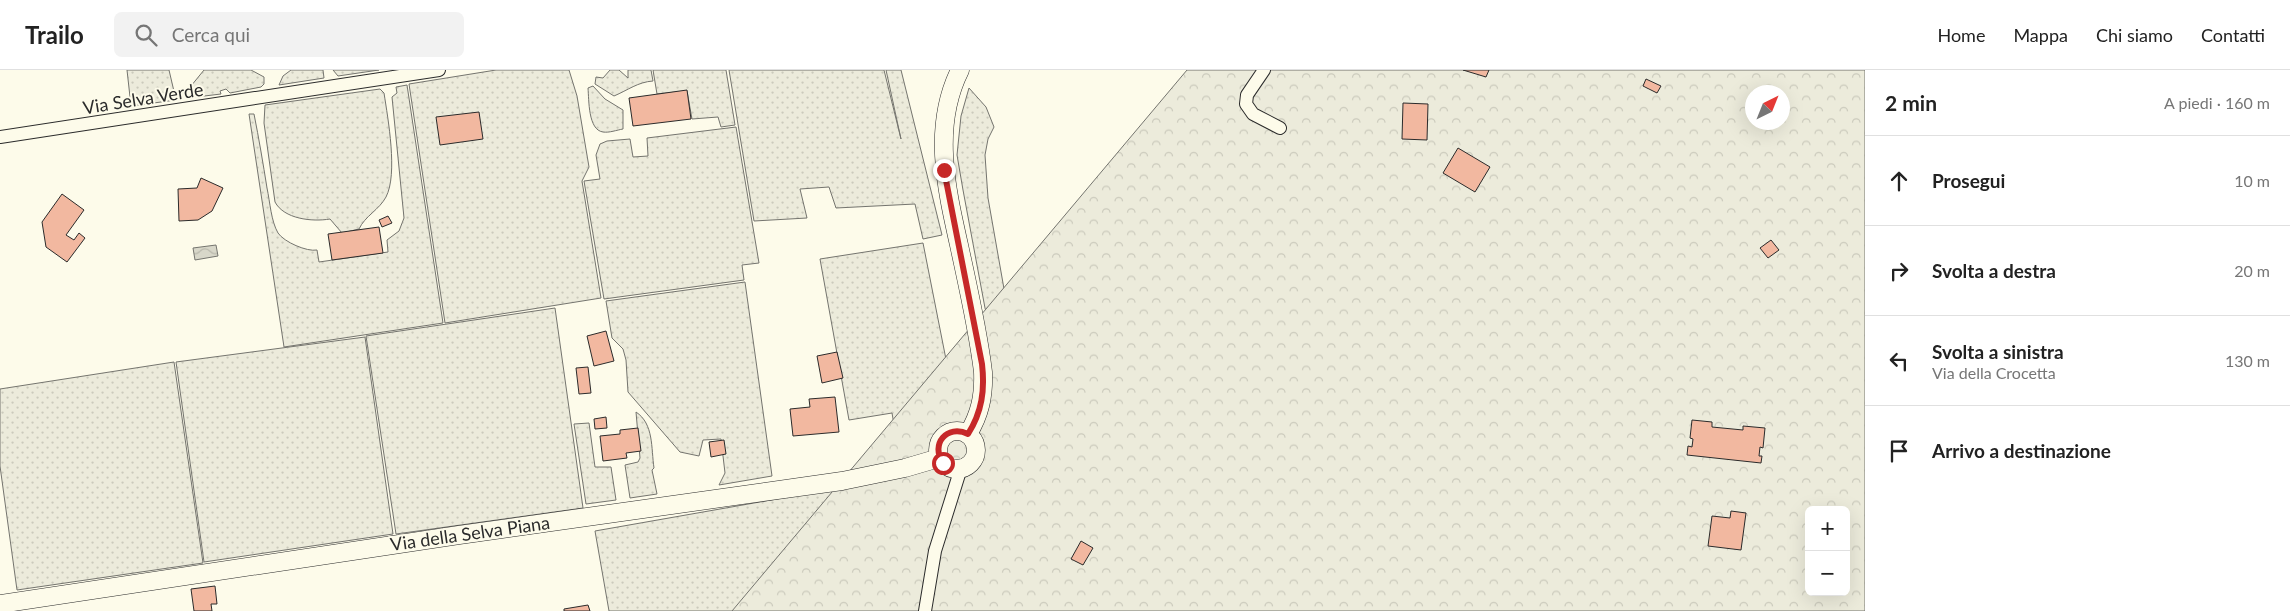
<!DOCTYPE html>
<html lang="it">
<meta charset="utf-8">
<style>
:root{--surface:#fff;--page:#f2f2f2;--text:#222;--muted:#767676;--line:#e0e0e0}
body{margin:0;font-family:Lato,sans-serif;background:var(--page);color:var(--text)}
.controls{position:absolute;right:15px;bottom:15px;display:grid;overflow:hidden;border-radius:8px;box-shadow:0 5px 20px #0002}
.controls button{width:45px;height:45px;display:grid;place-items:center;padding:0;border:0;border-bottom:1px solid var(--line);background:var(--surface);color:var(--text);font:25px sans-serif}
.compass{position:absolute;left:1745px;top:15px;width:45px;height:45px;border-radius:50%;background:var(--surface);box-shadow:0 5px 20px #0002;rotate:43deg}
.stop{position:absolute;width:15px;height:15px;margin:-11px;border:4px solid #c62828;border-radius:50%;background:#fff}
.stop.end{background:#c62828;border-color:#fff;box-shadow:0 1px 5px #0008}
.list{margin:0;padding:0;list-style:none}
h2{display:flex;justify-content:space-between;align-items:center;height:65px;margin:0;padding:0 20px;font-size:21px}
h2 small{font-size:16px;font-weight:400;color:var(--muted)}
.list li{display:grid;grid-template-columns:32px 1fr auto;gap:15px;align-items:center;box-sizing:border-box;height:90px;padding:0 20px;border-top:1px solid var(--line)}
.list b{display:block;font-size:19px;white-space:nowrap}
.list p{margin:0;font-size:16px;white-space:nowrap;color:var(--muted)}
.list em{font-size:16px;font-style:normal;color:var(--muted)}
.icon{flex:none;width:28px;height:28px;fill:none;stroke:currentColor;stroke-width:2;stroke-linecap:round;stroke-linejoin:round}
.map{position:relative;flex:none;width:1865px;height:541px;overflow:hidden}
header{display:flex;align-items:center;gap:30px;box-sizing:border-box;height:70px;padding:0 25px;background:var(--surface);border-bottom:1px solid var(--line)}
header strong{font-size:24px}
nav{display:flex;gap:28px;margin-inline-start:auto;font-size:18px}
.search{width:350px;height:45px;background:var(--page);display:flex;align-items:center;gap:12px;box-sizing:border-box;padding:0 18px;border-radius:8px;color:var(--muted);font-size:19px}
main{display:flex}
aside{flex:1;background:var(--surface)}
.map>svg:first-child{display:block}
.grass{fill:url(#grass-dots);stroke:#74746e}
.park{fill:url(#park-crowns);stroke:#74746e;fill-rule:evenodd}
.water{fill:url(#water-waves);stroke:#74746e}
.building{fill:#f2b8a0;stroke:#2b2b2b}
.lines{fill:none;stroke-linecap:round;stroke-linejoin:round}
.street-casing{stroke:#2b2b2b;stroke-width:14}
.secondary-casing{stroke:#2b2b2b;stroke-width:19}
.street{stroke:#fdfbea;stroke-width:12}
.secondary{stroke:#fdfbea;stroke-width:18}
.route{stroke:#c62828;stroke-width:6}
.labels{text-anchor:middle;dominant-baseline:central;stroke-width:4;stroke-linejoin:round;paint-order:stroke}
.street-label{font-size:18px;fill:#2b2b2b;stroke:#fdfbea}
</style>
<header>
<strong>Trailo</strong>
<div class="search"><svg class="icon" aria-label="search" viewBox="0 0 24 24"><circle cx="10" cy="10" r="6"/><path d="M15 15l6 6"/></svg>Cerca qui</div>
<nav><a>Home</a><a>Mappa</a><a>Chi siamo</a><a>Contatti</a></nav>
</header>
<main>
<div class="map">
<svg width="1865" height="541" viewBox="0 0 1865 541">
<defs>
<pattern id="grass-dots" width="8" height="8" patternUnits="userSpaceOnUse" patternTransform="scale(1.25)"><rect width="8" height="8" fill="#ecebdb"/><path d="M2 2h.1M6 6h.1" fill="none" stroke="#cbcabc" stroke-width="1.8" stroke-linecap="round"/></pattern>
<pattern id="park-crowns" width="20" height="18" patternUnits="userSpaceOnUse" patternTransform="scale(1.25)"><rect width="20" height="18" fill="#ecebdb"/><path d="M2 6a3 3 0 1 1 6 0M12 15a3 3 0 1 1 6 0" fill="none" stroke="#cbcabc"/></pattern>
<pattern id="water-waves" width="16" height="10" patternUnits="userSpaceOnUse" patternTransform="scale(1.25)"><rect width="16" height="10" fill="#d8d7c9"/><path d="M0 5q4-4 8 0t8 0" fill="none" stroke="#bab9ad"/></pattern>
</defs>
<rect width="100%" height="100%" fill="#fdfbea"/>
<!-- grass -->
<g class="grass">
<polygon points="127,0 169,0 176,30 131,36"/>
<polygon points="204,0 251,0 264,7 264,14 261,17 230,23 226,19 220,21 221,24 196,27 190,22 191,16"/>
<polygon points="291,0 323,0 324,8 279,15 283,6"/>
<polygon points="333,0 379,0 338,6"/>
<polygon points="496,0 569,0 577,26 589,97 582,111 601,228 445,253 409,14"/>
<path d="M610,0H619L628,8V0H651L653,11C638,12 628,20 614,26L595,14L596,7L603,8Z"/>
<polygon points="653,0 726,0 735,55 721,57 718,47 692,49 687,21 657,24"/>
<polygon points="729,0 884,0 901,69 886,0 901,0 942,165 923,169 915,134 836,138 829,117 800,119 807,148 754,151"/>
<path d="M407,15L443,253L284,277L249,44H254C259,69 263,93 267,118C270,132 271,151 278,163C284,172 307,182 317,180L319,192L388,182L387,170L399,161L404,148L392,27L397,23L396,17Z"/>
<path d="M593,16L605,29L623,40V59C617,60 609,63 603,62C588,60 589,30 588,18Z"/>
<polygon points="969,18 986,37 994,57 988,69 985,85 988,128 1025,338 993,268 985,238 963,120 957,85 961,46"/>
<path d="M380,19L384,23C388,49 398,104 386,127C379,140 365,146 359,159L342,163L330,149C312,152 284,149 275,132L264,53L265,35Z"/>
<polygon points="736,57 759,193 742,195 744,210 604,229 584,111 600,109 596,85 600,74 607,71 630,69 633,87 648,86 647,68"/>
<polygon points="923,173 956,340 900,390 892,343 849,350 820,189"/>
<polygon points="745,212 772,406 719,415 725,403 721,369 703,370 699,386 680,382 628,322 626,290 623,279 612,268 606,231"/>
<polygon points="555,238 583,438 396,464 366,266"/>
<polygon points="365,267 393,464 204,492 176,292"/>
<polygon points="174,292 203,493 17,520 0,396 0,319"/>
<path d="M636,342C654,354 651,378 654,398L652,400L657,424L630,428L625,395L638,392L640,388Z"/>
<polygon points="589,353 595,397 611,397 616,430 586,434 574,354"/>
<polygon points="936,401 923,541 609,541 595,461"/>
</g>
<!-- park -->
<path class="park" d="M1187,0H1865V541H732ZM1752,22H1782V52H1752ZM1809,440H1846V522H1809Z"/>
<!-- water -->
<polygon class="water" points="216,175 218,186 195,190 193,178"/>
<!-- building -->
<g class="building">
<polygon points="1463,0 1489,0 1486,7"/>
<polygon points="1646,9 1661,16 1657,23 1643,16"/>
<polygon points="687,20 691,49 633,56 629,28"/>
<polygon points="1403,33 1428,34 1427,70 1402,69"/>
<polygon points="479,42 483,69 440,75 436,47"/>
<polygon points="1458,78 1490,97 1475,122 1443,103"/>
<polygon points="201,108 223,118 212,141 198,150 179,151 178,119 197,118"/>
<polygon points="62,124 84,140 66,165 74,170 79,163 85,168 67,192 46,177 42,152"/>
<polygon points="388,146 392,153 382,157 379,150"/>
<polygon points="379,157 383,183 332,190 328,164"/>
<polygon points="1771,170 1779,180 1768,188 1760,178"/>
<polygon points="606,261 614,291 594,296 587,266"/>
<polygon points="837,282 843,308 822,313 817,286"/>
<polygon points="588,297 591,323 579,324 576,298"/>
<polygon points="835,327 839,362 793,366 790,339 810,337 809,329"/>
<polygon points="606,347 607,358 595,359 594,349"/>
<polygon points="1692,350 1712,352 1712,357 1743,360 1743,356 1765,358 1763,378 1760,377 1759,386 1762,386 1761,393 1687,385 1688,376 1692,377 1693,369 1690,368"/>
<polygon points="638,358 641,381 626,383 627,388 603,391 600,366 620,364 620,360"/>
<polygon points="724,370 726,384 711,387 709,372"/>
<polygon points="1731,441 1746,443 1741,480 1708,476 1712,446 1730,448"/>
<polygon points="1081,471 1093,478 1083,495 1071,489"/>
<polygon points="215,516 217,534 211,534 212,541 194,541 191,519"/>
<polygon points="588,535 590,541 564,541 564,539"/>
</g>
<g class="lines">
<!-- street casing -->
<g class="street-casing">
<g id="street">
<polyline points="1264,0 1247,25 1246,34 1253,44 1280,58"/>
<polyline points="0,67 439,0"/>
<polyline points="925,541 935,481 961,398"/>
</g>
</g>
<!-- secondary casing -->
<g class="secondary-casing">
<g id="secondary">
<path d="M960,0C932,56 946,117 959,175C968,217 978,260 983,302C984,326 980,344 968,364"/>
<circle cx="957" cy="380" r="19"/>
<polyline points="0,534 459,465 842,411 905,398 939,388"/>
</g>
</g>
<!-- street -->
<use href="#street" class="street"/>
<!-- secondary -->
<use href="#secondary" class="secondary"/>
</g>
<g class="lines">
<!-- route -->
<path class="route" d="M943,393C930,374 947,354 968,364C982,342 985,320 982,294L944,100"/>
</g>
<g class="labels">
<!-- street labels -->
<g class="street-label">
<text transform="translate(143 28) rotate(-9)">Via Selva Verde</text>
<text transform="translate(470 463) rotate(-8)">Via della Selva Piana</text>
</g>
</g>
</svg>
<div class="controls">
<button>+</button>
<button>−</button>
</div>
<svg class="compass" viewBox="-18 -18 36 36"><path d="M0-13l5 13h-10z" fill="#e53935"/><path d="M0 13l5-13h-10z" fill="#767676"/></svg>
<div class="stop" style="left:943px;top:393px"></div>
<div class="stop end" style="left:944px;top:100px"></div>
</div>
<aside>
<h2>2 min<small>A piedi · 160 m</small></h2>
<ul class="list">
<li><svg class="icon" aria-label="ahead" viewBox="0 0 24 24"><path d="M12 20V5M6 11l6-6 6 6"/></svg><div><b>Prosegui</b></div><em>10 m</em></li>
<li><svg class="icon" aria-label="right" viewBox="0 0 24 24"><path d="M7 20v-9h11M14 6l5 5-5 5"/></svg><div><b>Svolta a destra</b></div><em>20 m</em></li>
<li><svg class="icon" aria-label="left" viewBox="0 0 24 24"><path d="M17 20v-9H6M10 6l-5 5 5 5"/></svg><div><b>Svolta a sinistra</b><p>Via della Crocetta</p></div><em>130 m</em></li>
<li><svg class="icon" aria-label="arrive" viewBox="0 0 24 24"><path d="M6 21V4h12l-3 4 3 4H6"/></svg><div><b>Arrivo a destinazione</b></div></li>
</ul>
</aside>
</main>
